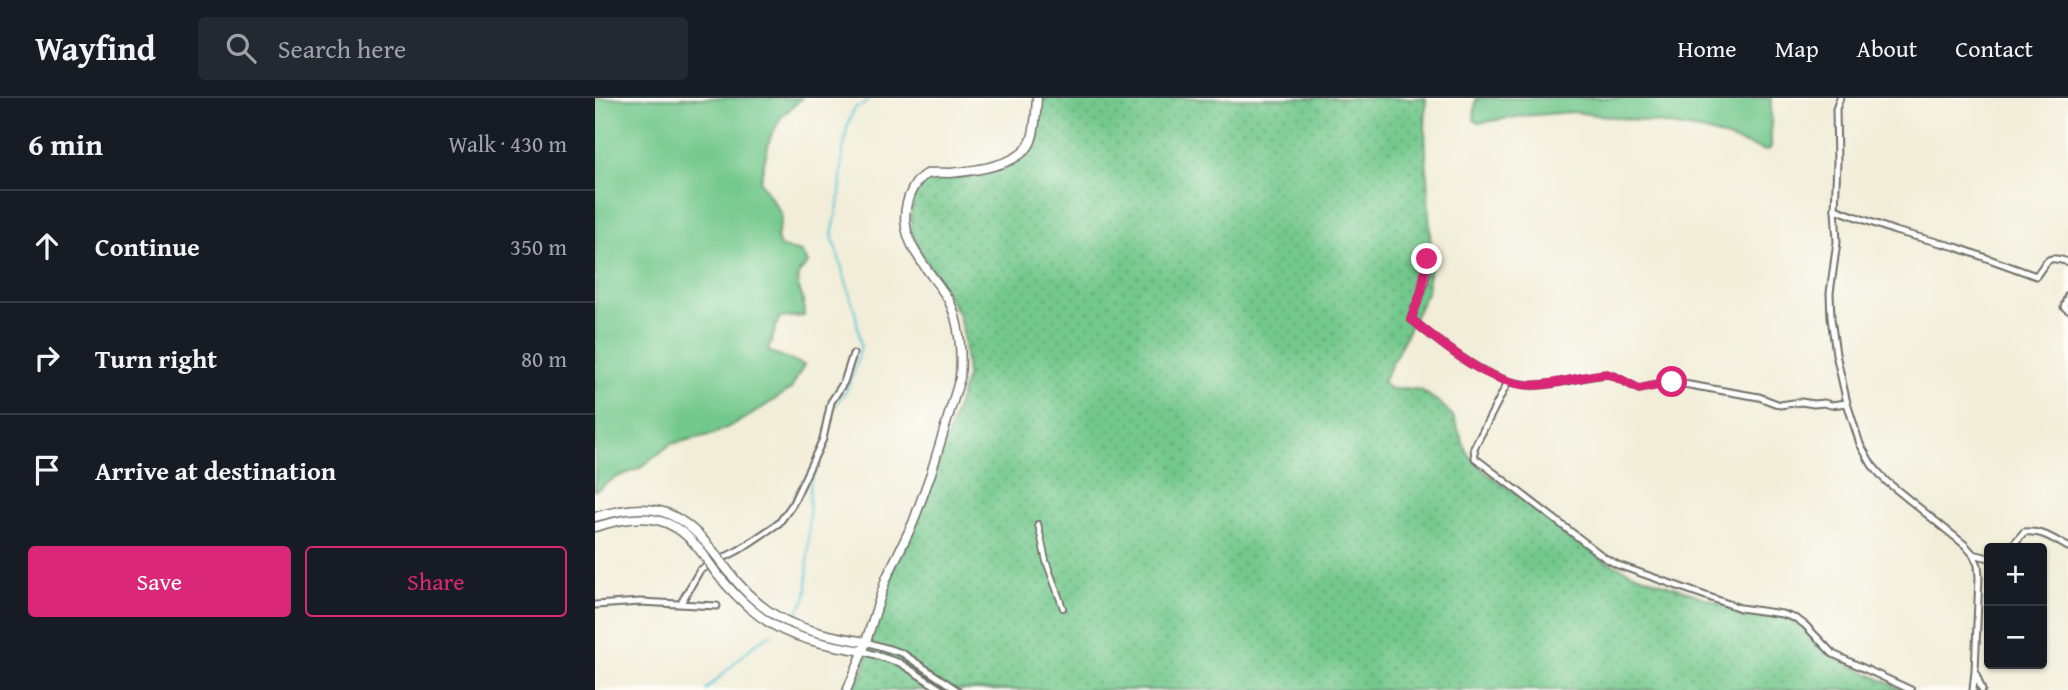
<!DOCTYPE html>
<meta charset="utf-8">
<style>
:root{--surface:#171b24;--page:#242831;--text:#f1f3f6;--muted:#9ea1a6;--line:#363941;--accent:#db2777}
body{margin:0;font-family:"Gentium Book Plus",serif;background:var(--page);color:var(--text)}
.controls{position:absolute;right:21px;bottom:21px;display:grid;overflow:hidden;border-radius:7px;box-shadow:0 2px 5px #0004}
.controls button{width:63px;height:63px;display:grid;place-items:center;padding:0;border:0;border-bottom:2px solid var(--line);background:var(--surface);color:var(--text);font:35px sans-serif}
.stop{position:absolute;width:21px;height:21px;margin:-16px;border:5px solid #db2777;border-radius:50%;background:#fff}
.stop.end{background:#db2777;border-color:#fff;box-shadow:0 2px 7px #0008}
.list{margin:0;padding:0;list-style:none}
h2{display:flex;justify-content:space-between;align-items:center;height:91px;margin:0;padding:0 28px;font-size:30px}
h2 small{font-size:23px;font-weight:400;color:var(--muted)}
.list li{display:grid;grid-template-columns:46px 1fr auto;gap:21px;align-items:center;box-sizing:border-box;height:112px;padding:0 28px;border-top:2px solid var(--line)}
.list b{display:block;font-size:26px;white-space:nowrap}
.list em{font-size:23px;font-style:normal;color:var(--muted)}
.actions{display:flex;gap:14px;padding:21px 28px}
.actions a{flex:1;padding:16px 0;border:2px solid var(--accent);border-radius:7px;text-align:center;font-size:24px;color:var(--accent)}
.actions .main{background:var(--accent);color:#fff}
.icon{flex:none;width:38px;height:38px;fill:none;stroke:currentColor;stroke-width:2;stroke-linecap:round;stroke-linejoin:round}
.map{position:relative;flex:none;width:1473px;height:592px;overflow:hidden}
header{display:flex;align-items:center;gap:42px;box-sizing:border-box;height:98px;padding:0 35px;background:var(--surface);border-bottom:2px solid var(--line)}
header strong{font-size:33px}
nav{display:flex;gap:38px;margin-inline-start:auto;font-size:24px}
.search{width:490px;height:63px;background:var(--page);display:flex;align-items:center;gap:18px;box-sizing:border-box;padding:0 24px;border-radius:7px;color:var(--muted);font-size:26px}
main{display:flex}
aside{flex:1;background:var(--surface)}
.map>svg:first-child{display:block}
.green{fill:#73c88c;stroke:#4f7a5c;stroke-width:2}
.park{fill:url(#park-dots);stroke:#4f7a5c;stroke-width:2}
.lines{fill:none;stroke-linecap:round;stroke-linejoin:round}
.stream{stroke:#5ac4d5;stroke-width:2}
.pedestrian-casing{stroke:#706f68;stroke-width:8}
.minor-casing{stroke:#706f68;stroke-width:9}
.tertiary-casing{stroke:#706f68;stroke-width:10}
.secondary-casing{stroke:#706f68;stroke-width:11}
.pedestrian{stroke:#fff;stroke-width:4.5}
.minor{stroke:#fff;stroke-width:5}
.tertiary{stroke:#fff;stroke-width:7}
.secondary{stroke:#fff;stroke-width:8}
.secondary-bridge-casing{stroke:#706f68;stroke-width:11;stroke-linecap:butt}
.secondary-bridge{stroke:#fff;stroke-width:8}
.route{stroke:#db2777;stroke-width:9}
</style>
<header>
<strong>Wayfind</strong>
<div class="search"><svg class="icon" aria-label="search" viewBox="0 0 24 24"><circle cx="10" cy="10" r="6"/><path d="M15 15l6 6"/></svg>Search here</div>
<nav><a>Home</a><a>Map</a><a>About</a><a>Contact</a></nav>
</header>
<main>
<aside>
<h2>6 min<small>Walk · 430 m</small></h2>
<ul class="list">
<li><svg class="icon" aria-label="ahead" viewBox="0 0 24 24"><path d="M12 20V5M6 11l6-6 6 6"/></svg><div><b>Continue</b></div><em>350 m</em></li>
<li><svg class="icon" aria-label="right" viewBox="0 0 24 24"><path d="M7 20v-9h11M14 6l5 5-5 5"/></svg><div><b>Turn right</b></div><em>80 m</em></li>
<li><svg class="icon" aria-label="arrive" viewBox="0 0 24 24"><path d="M6 21V4h12l-3 4 3 4H6"/></svg><div><b>Arrive at destination</b></div></li>
</ul>
<div class="actions"><a class="main">Save</a><a>Share</a></div>
</aside>
<div class="map">
<svg width="1473" height="592" viewBox="0 0 1473 592">
<defs>
<pattern id="park-dots" width="8" height="8" patternUnits="userSpaceOnUse" patternTransform="scale(1.75)"><rect width="8" height="8" fill="#73c88c"/><path d="M2 2h.1M6 6h.1" fill="none" stroke="#5fa373" stroke-width="1.8" stroke-linecap="round"/></pattern>
</defs>
<rect width="100%" height="100%" fill="#fdfcf7"/>
<filter id="ink" filterUnits="userSpaceOnUse"><feTurbulence type="fractalNoise" baseFrequency=".0143" numOctaves="2"/><feDisplacementMap in="SourceGraphic" scale="14" xChannelSelector="R" yChannelSelector="G"/><feConvolveMatrix kernelMatrix="1 2 1 2 8 2 1 2 1" color-interpolation-filters="sRGB"/></filter>
<filter id="wash" filterUnits="userSpaceOnUse"><feTurbulence type="fractalNoise" baseFrequency=".00686" numOctaves="4" result="noise"/><feDisplacementMap in="SourceGraphic" scale="28" xChannelSelector="R" yChannelSelector="G"/><feGaussianBlur stdDeviation="1.57" result="paint"/><feColorMatrix in="noise" values="0 0 0 0 0 0 0 0 0 0 0 0 0 0 0 0 0 1.4 0 .05"/><feComposite in="paint" operator="in"/></filter>
<g filter="url(#wash)">
<rect width="100%" height="100%" fill="#f1edd8"/>
<!-- green -->
<g class="green">
<polygon points="0,0 207,0 186,19 175,40 165,83 187,117 182,139 185,149 206,154 213,165 204,175 203,188 208,201 209,218 184,220 173,253 209,267 196,291 153,319 119,336 76,346 45,370 20,380 0,393"/>
<polygon points="881,0 1176,0 1176,49 1174,52 1171,53 1111,33 1057,24 978,14 928,18 883,25 879,22"/>
</g>
<!-- park -->
<polygon class="park" points="446,0 831,0 830,33 836,156 832,194 788,284 795,291 810,290 826,292 845,305 858,318 872,355 889,373 937,407 1006,461 1041,476 1142,511 1193,520 1213,532 1239,559 1308,592 258,592 270,568 278,527 292,484 315,440 333,397 372,278 368,234 363,215 323,149 316,131 316,111 320,96 331,85 336,82 380,78 417,68 442,48"/>
<g class="lines">
<!-- stream -->
<g class="stream">
<polyline points="201,517 210,501 212,492 215,386 235,330 238,310 251,293 260,271 266,248 260,214 237,137 245,98 248,53 252,30 257,15 261,9 269,7 274,0"/>
<polyline points="111,592 161,545 177,536"/>
</g>
</g>
</g>
<g filter="url(#ink)">
<g class="lines">
<!-- pedestrian casing -->
<g class="pedestrian-casing">
<polyline id="pedestrian" points="443,426 451,463 468,510"/>
</g>
<!-- minor casing -->
<g class="minor-casing">
<g id="minor">
<polyline points="1245,0 1241,11 1242,64 1240,111 1242,144 1235,195 1236,220 1241,256 1252,305 1265,346 1277,367 1291,383 1370,447 1378,456 1383,467 1384,479 1380,573 1378,592"/>
<path d="M1240,111L1300,133L1361,149L1441,178C1454,161 1451,157 1473,164"/>
<path d="M826,154L831,157C836,179 823,201 816,221C849,248 898,290 943,287C966,286 989,278 1012,276L1019,278L1044,291L1077,284L1164,299L1185,307L1206,304L1219,306L1229,305L1236,307L1252,305"/>
<polyline points="1473,197 1469,209 1473,212"/>
<polyline points="913,284 879,350 880,360 1010,460 1023,467 1145,510 1187,516 1202,521 1210,527 1238,556 1316,592"/>
<path d="M1415,450L1429,434C1447,432 1458,441 1473,449"/>
<polyline points="1378,456 1394,460"/>
<polyline points="86,505 105,472 144,452 184,425 197,407 228,341 236,304 249,284 258,256"/>
<polyline points="0,507 45,504 122,508"/>
<polyline points="271,544 307,555 362,592"/>
<polyline points="268,553 305,565 347,592"/>
<polyline points="1381,576 1387,592"/>
</g>
</g>
<!-- tertiary casing -->
<g class="tertiary-casing">
<polyline id="tertiary" points="252,592 268,553"/>
</g>
<!-- secondary casing -->
<g class="secondary-casing">
<g id="secondary">
<path d="M0,419C51,404 81,407 116,451"/>
<path d="M0,429C45,415 77,414 107,455"/>
<path d="M131,470C171,525 207,533 271,544"/>
<path d="M122,476C170,533 197,541 268,553L291,481L318,425L336,375L365,280C367,256 365,223 353,201C335,172 302,144 312,105C314,96 320,84 328,78C336,73 346,75 355,75C378,73 427,67 436,43C441,30 441,13 442,0"/>
</g>
</g>
<!-- pedestrian -->
<use href="#pedestrian" class="pedestrian"/>
<!-- minor -->
<use href="#minor" class="minor"/>
<!-- tertiary -->
<use href="#tertiary" class="tertiary"/>
<!-- secondary -->
<use href="#secondary" class="secondary"/>
<!-- secondary-bridge casing -->
<g class="secondary-bridge-casing">
<g id="secondary-bridge">
<polyline points="116,451 131,470"/>
<polyline points="107,455 122,476"/>
</g>
</g>
<!-- secondary-bridge -->
<use href="#secondary-bridge" class="secondary-bridge"/>
</g>
</g>
<g class="lines" filter="url(#ink)">
<!-- route -->
<path class="route" d="M832,161L826,195L816,221C850,248 896,290 943,287C966,286 989,277 1012,276L1019,278L1044,291L1077,284"/>
</g>
</svg>
<div class="controls">
<button>+</button>
<button>−</button>
</div>
<div class="stop" style="left:1077px;top:284px"></div>
<div class="stop end" style="left:832px;top:161px"></div>
</div>
</main>
